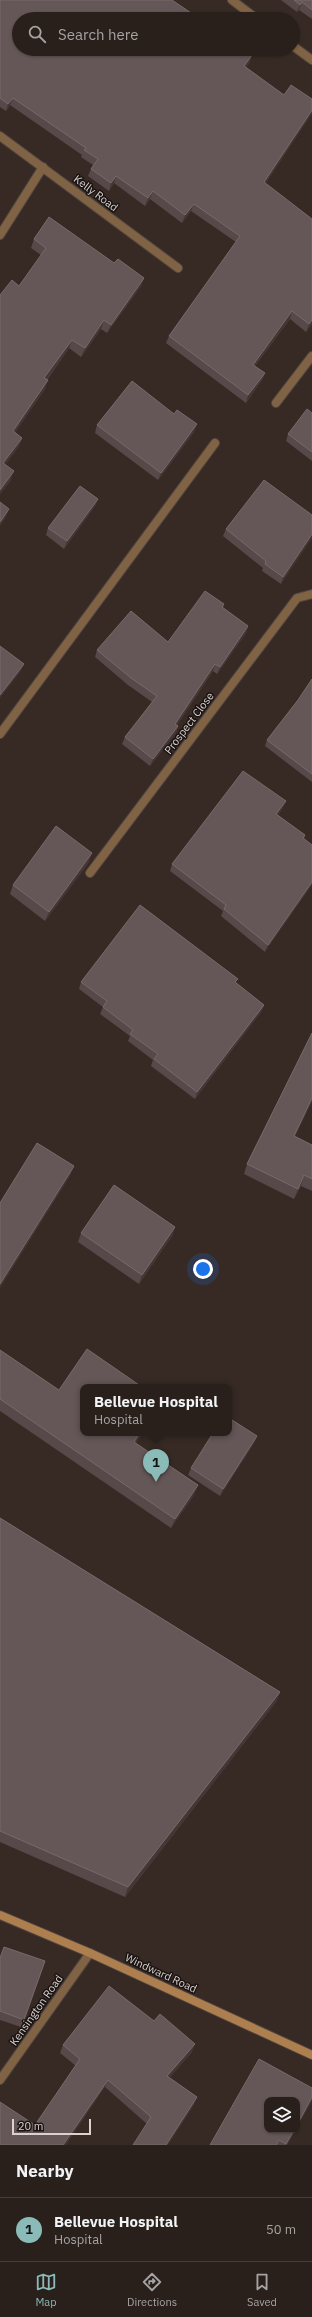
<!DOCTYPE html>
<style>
:root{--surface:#29201c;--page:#312825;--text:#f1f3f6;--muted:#a5a3a3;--line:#453e3b;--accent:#8bbbb9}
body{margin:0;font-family:"IBM Plex Sans",sans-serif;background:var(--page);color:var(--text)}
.controls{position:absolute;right:12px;bottom:12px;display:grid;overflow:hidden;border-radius:8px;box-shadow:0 1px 3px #0004}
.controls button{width:36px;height:36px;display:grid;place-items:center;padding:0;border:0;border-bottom:1px solid var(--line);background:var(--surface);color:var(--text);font:20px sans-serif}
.scale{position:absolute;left:12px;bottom:10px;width:79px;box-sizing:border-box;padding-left:4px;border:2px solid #dbd1ce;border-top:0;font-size:11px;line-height:14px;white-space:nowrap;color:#dbd1ce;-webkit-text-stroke:3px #1a1412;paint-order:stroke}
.you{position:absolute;left:203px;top:1269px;width:14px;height:14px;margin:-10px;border:3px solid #fff;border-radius:50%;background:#1a73e8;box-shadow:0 0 0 6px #1a73e833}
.badge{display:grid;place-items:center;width:26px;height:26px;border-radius:50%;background:var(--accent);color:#111;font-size:13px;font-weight:700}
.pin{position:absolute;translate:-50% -33px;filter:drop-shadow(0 1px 2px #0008)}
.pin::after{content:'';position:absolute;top:21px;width:14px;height:12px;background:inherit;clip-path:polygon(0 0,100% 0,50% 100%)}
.popup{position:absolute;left:80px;top:1384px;width:152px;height:52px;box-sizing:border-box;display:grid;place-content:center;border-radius:8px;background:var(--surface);filter:drop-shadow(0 1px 3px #0005);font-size:13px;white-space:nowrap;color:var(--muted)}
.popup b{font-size:15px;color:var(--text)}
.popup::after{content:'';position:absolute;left:50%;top:100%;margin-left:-8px;border:8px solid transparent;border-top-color:var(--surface)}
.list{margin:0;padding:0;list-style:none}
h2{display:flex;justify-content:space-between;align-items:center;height:52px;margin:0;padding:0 16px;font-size:17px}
h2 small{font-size:13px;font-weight:400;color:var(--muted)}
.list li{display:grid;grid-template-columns:26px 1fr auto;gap:12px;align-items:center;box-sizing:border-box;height:64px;padding:0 16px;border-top:1px solid var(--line)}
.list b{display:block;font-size:15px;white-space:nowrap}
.list p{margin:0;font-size:13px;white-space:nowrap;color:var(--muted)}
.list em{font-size:13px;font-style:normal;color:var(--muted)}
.icon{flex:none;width:22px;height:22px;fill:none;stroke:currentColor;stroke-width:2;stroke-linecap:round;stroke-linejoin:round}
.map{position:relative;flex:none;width:312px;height:2145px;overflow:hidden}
.search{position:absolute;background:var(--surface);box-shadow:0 1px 3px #0004;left:12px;right:12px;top:12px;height:44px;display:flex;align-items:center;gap:10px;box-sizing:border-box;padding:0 14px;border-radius:22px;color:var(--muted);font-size:15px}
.sheet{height:116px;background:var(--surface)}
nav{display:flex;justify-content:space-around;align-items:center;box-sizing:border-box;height:56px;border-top:1px solid var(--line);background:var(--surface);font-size:11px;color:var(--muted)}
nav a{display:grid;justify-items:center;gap:2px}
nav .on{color:var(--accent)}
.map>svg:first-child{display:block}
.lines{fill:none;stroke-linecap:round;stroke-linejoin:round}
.minor-casing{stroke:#514540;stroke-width:10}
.secondary-casing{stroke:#514540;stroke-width:10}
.minor{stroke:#806244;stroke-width:8}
.secondary{stroke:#ae7f4e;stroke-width:8}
.wall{fill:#574849}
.shaded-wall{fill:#443635}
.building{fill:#655757;stroke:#786a6a}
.labels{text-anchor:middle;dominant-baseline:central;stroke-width:3;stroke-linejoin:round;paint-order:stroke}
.street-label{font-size:11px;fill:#dbd1ce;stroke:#1a1412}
</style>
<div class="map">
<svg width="312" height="2145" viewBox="0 0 312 2145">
<rect width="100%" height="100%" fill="#372a25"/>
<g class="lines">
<!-- minor casing -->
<g class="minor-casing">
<g id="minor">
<polyline points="232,0 257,19"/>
<polyline points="293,46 312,60"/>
<polyline points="0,136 178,268"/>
<polyline points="0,235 43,167"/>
<polyline points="276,403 312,356"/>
<polyline points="0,734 215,443"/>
<polyline points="90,873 297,598 312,594"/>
<polyline points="0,2080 90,1953"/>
</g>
</g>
<!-- secondary casing -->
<g class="secondary-casing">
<polyline id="secondary" points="0,1915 90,1953 312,2055"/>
</g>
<!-- minor -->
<use href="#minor" class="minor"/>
<!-- secondary -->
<use href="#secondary" class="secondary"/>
</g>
<!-- wall -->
<g class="wall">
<polygon points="0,0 250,62 246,67 284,95 312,99 312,113 265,184 312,324 306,332 290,319 255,366 265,373 262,380 246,403 166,343 169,336 236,242 191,211 182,223 150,199 145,206 114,183 109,191 88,176 91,169 93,165 81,157 82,155 10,105 6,111 0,107"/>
<polygon points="281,0 312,0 312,19 299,10 297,12"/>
<polygon points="34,239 114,263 144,278 141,286 107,333 101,329 81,357 69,348 47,380 45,389 15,432 22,438 19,446 5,465 11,480 0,494 0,295 19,286 41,255 31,248"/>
<polygon points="312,413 312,461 286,441 288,434"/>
<polygon points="97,425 194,432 158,480 95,433"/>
<polygon points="98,499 95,506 64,549 46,535 48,528"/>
<polygon points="312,515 281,584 262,571 263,568 223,536 226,529"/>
<polygon points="224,604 223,608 248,626 246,633 217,674 213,671 177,725 178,726 176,733 150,766 122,744 125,737 152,702 128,685 95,657 97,650 168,642"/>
<polygon points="312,679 312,782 265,746 267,740 298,700"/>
<polygon points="283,808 278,815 305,835 304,839 312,845 265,952 221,916 223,911 170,871 172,864"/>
<polygon points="89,862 45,921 10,894 13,885"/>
<polygon points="81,982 236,983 264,1005 261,1012 195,1099 151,1066 153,1060 128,1041 130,1036 100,1014 103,1007 79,989"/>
<polygon points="312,1033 312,1101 295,1136 312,1145 312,1191 301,1186 294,1199 244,1174 247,1164"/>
<polygon points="175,1227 172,1236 139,1284 78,1242 81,1233"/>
<polygon points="0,1350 136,1443 194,1495 171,1528 0,1411"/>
<polygon points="257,1436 254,1443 220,1496 188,1475 191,1468"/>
<polygon points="0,1518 280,1692 276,1702 125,1897 0,1842"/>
<polygon points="0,1958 45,1961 21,2027 0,2020"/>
<polygon points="63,2045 192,2052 169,2078 194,2105 147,2124 105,2087 35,2125 76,2066 60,2053"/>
<polygon points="312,2088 312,2100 287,2145 210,2145"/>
</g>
<!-- shaded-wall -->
<g class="shaded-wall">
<polygon points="302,2 299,10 297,12 300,5"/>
<polygon points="252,55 250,62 242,73 244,66"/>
<polygon points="13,98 10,105 6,111 8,104"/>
<polygon points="312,110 312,113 261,190 264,182"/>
<polygon points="116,176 114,183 109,191 111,183"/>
<polygon points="153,191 150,199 145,206 148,198"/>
<polygon points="194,204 191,211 182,223 185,215"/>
<polygon points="144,278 141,286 107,333 111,325"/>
<polygon points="292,311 290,319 250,372 253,365"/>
<polygon points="104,320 101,329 81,357 85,348"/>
<polygon points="312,320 312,324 306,332 309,324"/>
<polygon points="72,340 69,348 41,387 44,378"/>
<polygon points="265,373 262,380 246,403 248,395"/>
<polygon points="48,380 45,389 10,440 13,431"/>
<polygon points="197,424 194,432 158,480 161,473"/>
<polygon points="22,438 19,446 0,472 3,463"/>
<polygon points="14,471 11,480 0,494 0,490"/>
<polygon points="98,499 95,506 64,549 67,541"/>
<polygon points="9,509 6,517 0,526 0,522"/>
<polygon points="312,534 312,538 281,584 283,577"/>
<polygon points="248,626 246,633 217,674 220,667"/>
<polygon points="24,664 21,671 0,698 0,695"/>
<polygon points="215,664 213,671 173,731 175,724"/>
<polygon points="178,726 176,733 150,766 153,759"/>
<polygon points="286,801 283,808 274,821 276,814"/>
<polygon points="92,853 89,862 45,921 49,912"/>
<polygon points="312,882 312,885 265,952 268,945"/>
<polygon points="264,1005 261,1012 195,1099 197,1092"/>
<polygon points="312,1098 312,1101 290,1146 294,1136"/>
<polygon points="74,1166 70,1176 0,1288 0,1284"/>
<polygon points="304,1175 301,1186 294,1199 298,1189"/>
<polygon points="175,1227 172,1236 139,1284 142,1275"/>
<polygon points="140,1433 143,1433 131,1451 134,1442"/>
<polygon points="257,1436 254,1443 220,1496 223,1489"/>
<polygon points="198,1485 194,1495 171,1528 175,1519"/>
<polygon points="280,1692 276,1702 125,1897 128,1887"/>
<polygon points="195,2044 192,2052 164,2084 167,2076"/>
<polygon points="108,2080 105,2087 66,2145 63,2145"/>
<polygon points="197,2097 194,2105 168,2145 166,2145"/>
<polygon points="312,2097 312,2100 297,2127 297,2125"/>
<polygon points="294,2130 296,2130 287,2145 286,2145"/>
</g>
<!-- building -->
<g class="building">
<polygon points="0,0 172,0 200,19 19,19 19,49 244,49 252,55 244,66 284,95 291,85 312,99 312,110 264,182 312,219 312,320 309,324 292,311 253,365 265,373 248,395 169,336 240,236 194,204 185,215 153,191 148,198 116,176 111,183 91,169 98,159 84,150 86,148 13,98 8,104 0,98"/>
<polygon points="294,0 312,0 312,10 302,2 300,5"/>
<polygon points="49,217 114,263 118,259 144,278 111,325 104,320 85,348 72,340 44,378 48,380 13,431 22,438 3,463 14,471 0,490 0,295 12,280 19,286 46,248 34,239"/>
<polygon points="132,381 174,414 177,410 197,424 161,473 97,425"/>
<polygon points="307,409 312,413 312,452 288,434"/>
<polygon points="264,480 312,515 312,534 283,577 265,564 266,561 226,529"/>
<polygon points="80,486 98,499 67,541 48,528"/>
<polygon points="0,502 9,509 0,522"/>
<polygon points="205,591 224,604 222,607 248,626 220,667 215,664 175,724 178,726 153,759 125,737 157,696 131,678 97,650 131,611 168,642"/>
<polygon points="0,646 24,664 0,695"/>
<polygon points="312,679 312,774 267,740 298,700"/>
<polygon points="243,771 286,801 276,814 305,835 303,838 312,845 312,882 268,945 224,909 226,905 172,864"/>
<polygon points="56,826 92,853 49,912 13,885"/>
<polygon points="140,905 238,979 235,982 264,1005 197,1092 154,1059 158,1054 130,1034 133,1030 103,1007 107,1001 81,982"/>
<polygon points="312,1033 312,1098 294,1136 312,1145 312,1179 304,1175 298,1189 247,1164"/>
<polygon points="37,1143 74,1166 0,1284 0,1203"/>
<polygon points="114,1185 175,1227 142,1275 81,1233"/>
<polygon points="87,1349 142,1387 83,1387 83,1433 140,1433 134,1442 198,1485 175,1519 0,1399 0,1350 59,1390"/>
<polygon points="229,1418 257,1436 223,1489 191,1468 213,1433 229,1433"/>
<polygon points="0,1518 280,1692 128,1887 0,1831"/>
<polygon points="4,1947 45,1961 24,2020 0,2011 0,1958"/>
<polygon points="109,1986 154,2021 160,2014 195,2044 167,2076 197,2097 166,2145 133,2145 151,2117 108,2080 63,2145 0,2145 0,2102 35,2125 80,2059 63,2045"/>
<polygon points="259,2059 312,2088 312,2097 297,2125 297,2100 267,2100 267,2130 294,2130 286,2144 279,2140 276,2145 210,2145"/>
</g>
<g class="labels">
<!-- street labels -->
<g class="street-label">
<text transform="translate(96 193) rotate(37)">Kelly Road</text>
<text transform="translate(189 723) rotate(-53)">Prospect Close</text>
<text transform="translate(161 1973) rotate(25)">Windward Road</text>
<text transform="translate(36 2010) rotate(-55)">Kensington Road</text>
</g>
</g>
</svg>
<div class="controls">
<button><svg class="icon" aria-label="layers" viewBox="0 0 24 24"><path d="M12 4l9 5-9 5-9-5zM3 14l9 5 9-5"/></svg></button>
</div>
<div class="scale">20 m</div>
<div class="you"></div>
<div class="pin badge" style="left:156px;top:1482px">1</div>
<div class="popup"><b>Bellevue Hospital</b>Hospital</div>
<div class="search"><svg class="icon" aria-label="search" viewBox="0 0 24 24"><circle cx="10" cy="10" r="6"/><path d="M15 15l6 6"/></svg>Search here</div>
</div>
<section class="sheet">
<h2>Nearby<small></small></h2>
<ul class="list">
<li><span class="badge">1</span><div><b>Bellevue Hospital</b><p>Hospital</p></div><em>50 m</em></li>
</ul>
</section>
<nav>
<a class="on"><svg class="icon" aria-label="map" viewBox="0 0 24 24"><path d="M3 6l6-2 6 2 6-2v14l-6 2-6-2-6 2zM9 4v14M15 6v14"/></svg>Map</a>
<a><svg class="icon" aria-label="directions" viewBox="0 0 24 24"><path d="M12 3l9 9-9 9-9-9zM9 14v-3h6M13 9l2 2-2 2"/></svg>Directions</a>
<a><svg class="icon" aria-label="saved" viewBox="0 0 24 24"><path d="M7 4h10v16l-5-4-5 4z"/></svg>Saved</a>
</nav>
